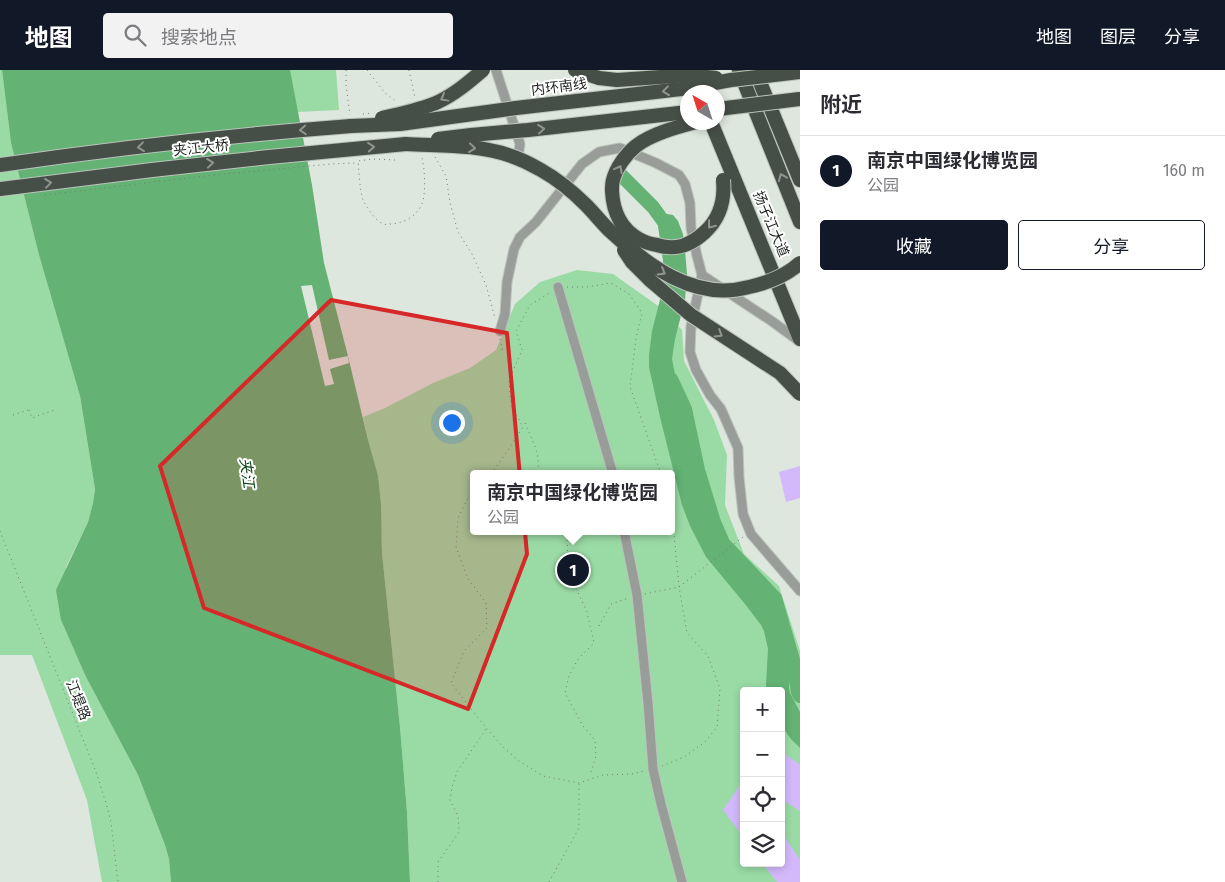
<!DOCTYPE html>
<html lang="zh">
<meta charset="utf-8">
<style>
:root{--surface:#fff;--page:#f2f2f3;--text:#2b2b33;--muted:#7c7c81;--line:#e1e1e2;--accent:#111827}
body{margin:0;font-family:"Fira Sans","Noto Sans SC",sans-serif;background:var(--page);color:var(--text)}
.controls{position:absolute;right:15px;bottom:15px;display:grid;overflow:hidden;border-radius:5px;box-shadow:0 2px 8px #0003}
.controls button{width:45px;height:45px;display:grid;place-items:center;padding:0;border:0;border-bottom:1px solid var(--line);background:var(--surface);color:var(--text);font:25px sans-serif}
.compass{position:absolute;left:680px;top:15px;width:45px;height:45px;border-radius:50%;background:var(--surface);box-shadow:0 2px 8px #0003;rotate:321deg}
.you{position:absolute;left:451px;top:352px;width:18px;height:18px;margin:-12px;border:4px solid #fff;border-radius:50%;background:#1a73e8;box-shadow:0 0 0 8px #1a73e833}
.badge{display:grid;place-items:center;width:32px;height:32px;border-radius:50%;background:var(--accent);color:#fff;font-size:16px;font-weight:700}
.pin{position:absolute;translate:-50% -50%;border:2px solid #fff;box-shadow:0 1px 5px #0006}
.popup{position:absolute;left:470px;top:400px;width:205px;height:65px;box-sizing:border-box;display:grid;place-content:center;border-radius:5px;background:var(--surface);filter:drop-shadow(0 1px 4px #0005);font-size:16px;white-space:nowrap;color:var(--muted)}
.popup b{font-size:19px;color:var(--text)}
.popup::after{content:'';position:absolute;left:50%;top:100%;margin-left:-10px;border:10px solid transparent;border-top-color:var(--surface)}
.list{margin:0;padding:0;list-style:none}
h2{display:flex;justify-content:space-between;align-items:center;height:65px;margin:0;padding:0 20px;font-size:21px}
h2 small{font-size:16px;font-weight:400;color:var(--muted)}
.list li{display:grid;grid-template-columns:32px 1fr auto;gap:15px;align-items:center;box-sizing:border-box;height:70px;padding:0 20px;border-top:1px solid var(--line)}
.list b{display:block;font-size:19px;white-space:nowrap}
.list p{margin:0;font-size:16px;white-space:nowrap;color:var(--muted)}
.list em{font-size:16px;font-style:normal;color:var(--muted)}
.actions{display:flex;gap:10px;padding:15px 20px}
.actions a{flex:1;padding:11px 0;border:1px solid var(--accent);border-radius:5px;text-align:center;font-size:18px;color:var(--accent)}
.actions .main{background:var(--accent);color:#fff}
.icon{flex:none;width:28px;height:28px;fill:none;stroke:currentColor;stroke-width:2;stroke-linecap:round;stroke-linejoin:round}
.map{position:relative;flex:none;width:800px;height:812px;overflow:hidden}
header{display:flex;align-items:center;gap:30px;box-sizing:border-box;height:70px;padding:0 25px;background:var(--accent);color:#fff}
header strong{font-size:24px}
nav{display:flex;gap:28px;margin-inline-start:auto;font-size:18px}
.search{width:350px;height:45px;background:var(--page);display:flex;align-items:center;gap:12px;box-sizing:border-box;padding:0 18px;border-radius:5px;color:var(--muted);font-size:19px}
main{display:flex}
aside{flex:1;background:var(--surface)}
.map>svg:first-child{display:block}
.green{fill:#9adba5;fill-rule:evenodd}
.water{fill:#64b274}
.pier{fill:#dde7de}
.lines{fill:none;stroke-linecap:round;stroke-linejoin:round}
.river{stroke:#64b274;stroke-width:14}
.building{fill:#d3b9fb}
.minor-casing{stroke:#bbc4bc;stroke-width:11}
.highway-casing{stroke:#bbc4bc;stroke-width:16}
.path{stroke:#747b75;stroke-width:1;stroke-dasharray:1 4;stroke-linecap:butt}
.minor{stroke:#999d9a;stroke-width:9}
.highway{stroke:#464f47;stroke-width:14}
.highway-bridge-casing{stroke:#bbc4bc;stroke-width:16;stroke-linecap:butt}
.highway-bridge{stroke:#464f47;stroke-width:14}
.oneway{stroke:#909591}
.marked{fill:#d62828;fill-opacity:0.2;stroke:#d62828;stroke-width:4;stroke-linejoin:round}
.labels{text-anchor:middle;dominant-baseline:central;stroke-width:4;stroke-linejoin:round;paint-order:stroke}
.street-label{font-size:14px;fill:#1e221f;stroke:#fff}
.water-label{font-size:15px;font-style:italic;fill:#0e481f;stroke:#fff}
</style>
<header>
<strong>地图</strong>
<div class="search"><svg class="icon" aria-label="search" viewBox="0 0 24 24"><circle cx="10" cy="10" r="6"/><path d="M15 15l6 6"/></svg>搜索地点</div>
<nav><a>地图</a><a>图层</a><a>分享</a></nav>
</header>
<main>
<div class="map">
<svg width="800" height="812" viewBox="0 0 800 812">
<rect width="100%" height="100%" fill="#dde7de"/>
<!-- green -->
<g class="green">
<polygon points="0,0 2,0 11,73 39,185 80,326 95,419 93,433 88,452 66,497 61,550 85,605 138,705 165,775 169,789 171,812 102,812 87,730 32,585 0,585"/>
<polygon points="272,0 336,0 339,40 298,42 283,41"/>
<path d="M577,200L613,204L661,238L682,260L684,291L714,350L727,385L725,435L744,484L779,516L800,581V812H410L407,742L400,657L382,483V467L368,370L363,347L385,338L433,313L470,298L496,280L515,234L540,212ZM474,404H672V461H474ZM744,621H781V793H744Z"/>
</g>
<!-- water -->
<g class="water">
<polygon points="2,0 290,0 312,115 324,193 348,286 368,370 378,406 381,435 382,483 400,657 407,742 410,812 171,812 169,789 165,775 138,705 85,605 61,550 56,520 88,452 93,433 95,419 80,326 39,185 11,73"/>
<polygon points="667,144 673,145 678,151 683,164 685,180 687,204 685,230 675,269 672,289 683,345 704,430 725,475 781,544 786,556 792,581 789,617 790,623 800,642 800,678 790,668 781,654 781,621 767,621 766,614 768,579 764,561 761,555 745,534 706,487 690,456 682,435 660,347 649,297 649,285 652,261 662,222 663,191 658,156 660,147"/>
</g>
<!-- pier -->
<polygon class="pier" points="312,215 329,290 348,286 349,293 330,299 334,314 325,316 301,216"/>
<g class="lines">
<!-- river -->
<g class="river">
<polyline points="620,104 653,137 669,159 670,163"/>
<polyline points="671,309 685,339 698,400 714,452 723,473 775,528 793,590 798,622 800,626"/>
</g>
</g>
<!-- building -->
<g class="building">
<polygon points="800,396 800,428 786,432 779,402"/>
<polygon points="781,681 800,695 800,741 781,729"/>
<polygon points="744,709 744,768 723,740"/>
<polygon points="781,761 800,790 800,812 777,812 762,793 781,793"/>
</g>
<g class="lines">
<!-- minor casing -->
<g class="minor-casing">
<g id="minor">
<polyline points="496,0 520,74 518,87"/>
<polyline points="702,205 773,252 799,271"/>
<polyline points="558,217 613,404"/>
<polyline points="500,261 505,244 507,212 514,179 520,167 536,152 582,94 599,82 620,78 656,93 679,105 685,114 690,133 691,158 697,186 702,205 691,256 690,282 696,300 710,325 721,339 738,378 739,407 743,444 751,464 800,521"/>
<polyline points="624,461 637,525 648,633 653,699 661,734 682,812"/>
</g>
</g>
<!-- highway casing -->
<g class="highway-casing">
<g id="highway">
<polyline points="739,0 800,152"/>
<polyline points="755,0 800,110"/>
<polyline points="711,52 800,269"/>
<path d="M0,95C117,78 234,65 351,56"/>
<polyline points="0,119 152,100 269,87 406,74"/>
</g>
</g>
<!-- path -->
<g class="path">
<polyline points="346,0 346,14 350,45"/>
<polyline points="367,0 385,23 397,32"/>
<polyline points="409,0 415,28"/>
<polyline points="363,44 372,43"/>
<polyline points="435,87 446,106 450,133 458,162 472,184 486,215 495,248"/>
<path d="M395,90L373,89L358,91C359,101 360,122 363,130C367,138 375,150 383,154C386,155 388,154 391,154C404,153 416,147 422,134C426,124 425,99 422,88"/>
<polyline points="45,125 214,105 331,94 355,93"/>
<polyline points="567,217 587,217 611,213 629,224 642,243 636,268 630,317 661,404"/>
<polyline points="500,269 503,283"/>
<polyline points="29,340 32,348 57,339"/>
<polyline points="13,345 31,339"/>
<path d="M525,353C533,373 540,381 538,404"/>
<polyline points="491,404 509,379 523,357 511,335 509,310 522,280 516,261 530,235 551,222"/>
<polyline points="474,421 469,426 458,448 456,477 468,509 486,533 487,558 464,581 451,613 483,654 502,676 519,691 543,706 579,713 603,705 632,704 644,701"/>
<polyline points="0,461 96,702 106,733 111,752 118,812"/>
<polyline points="564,461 567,465 568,497 574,514 587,542 594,573 578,589 569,606 565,623 583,656 595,670 596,686 591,702"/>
<polyline points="645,524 679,517 743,467"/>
<polyline points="599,556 611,534 629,528"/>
<polyline points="662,696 684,687 705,672 717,657 720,619 708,586 687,563 679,517 672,444"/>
<polyline points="438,812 438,792 459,762 458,746 450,730 452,717 457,702 486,659"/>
<polyline points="549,812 579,758 579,713"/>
</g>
<!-- minor -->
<use href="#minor" class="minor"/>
<!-- highway -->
<use href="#highway" class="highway"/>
<!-- highway-bridge casing -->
<g class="highway-bridge-casing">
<g id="highway-bridge">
<polyline points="575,0 599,8 617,10 689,5 716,8"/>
<polyline points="718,39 800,29"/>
<path d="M382,48C399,44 423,39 438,32C455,24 469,12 483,0"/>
<path d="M696,52C677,57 651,64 636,76C626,84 616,98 613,110C612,113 612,118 612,121C613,141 621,159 639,169C644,172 650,174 657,175C676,181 691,175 705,162C720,148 725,130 723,110"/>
<polyline points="351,56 400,54 516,38 681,19 731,10 800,2"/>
<polyline points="438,69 471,65 528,60 688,42"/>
<path d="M406,74C440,76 478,74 511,86C521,89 532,95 541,100C557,109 573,122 586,135C594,143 601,152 609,160C647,195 694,232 749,217C767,213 786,206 800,193"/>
<polyline points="624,180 632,192 651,211 691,245 780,303 800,324"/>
</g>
</g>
<!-- highway-bridge -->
<use href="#highway-bridge" class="highway-bridge"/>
</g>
<!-- one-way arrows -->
<defs><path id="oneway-chevron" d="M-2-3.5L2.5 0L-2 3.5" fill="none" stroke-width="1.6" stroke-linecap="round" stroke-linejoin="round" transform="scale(1.25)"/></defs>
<g class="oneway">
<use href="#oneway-chevron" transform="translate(666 21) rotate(173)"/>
<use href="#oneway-chevron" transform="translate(444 28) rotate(151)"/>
<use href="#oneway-chevron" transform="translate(541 59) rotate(-6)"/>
<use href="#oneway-chevron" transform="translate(303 60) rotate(176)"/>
<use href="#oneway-chevron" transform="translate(141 77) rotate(173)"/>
<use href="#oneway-chevron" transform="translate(371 77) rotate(-5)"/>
<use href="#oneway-chevron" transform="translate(472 78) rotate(6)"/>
<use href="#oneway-chevron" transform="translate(210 93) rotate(-6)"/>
<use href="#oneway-chevron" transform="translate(619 99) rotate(-62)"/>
<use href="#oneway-chevron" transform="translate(782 107) rotate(-112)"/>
<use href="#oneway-chevron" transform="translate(48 113) rotate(-7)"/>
<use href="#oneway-chevron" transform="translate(711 155) rotate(129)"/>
<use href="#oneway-chevron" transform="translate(662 202) rotate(30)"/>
<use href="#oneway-chevron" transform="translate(719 264) rotate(32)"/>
</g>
<!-- marked area -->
<path class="marked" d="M331,230L507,263L527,484L468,639L204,538L160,396Z"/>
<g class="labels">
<!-- street labels -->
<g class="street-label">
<text transform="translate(559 17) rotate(-7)">内环南线</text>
<text transform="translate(201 78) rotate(-6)">夹江大桥</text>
<text transform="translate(771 154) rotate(67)">扬子江大道</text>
<text transform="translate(78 630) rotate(68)">江堤路</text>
</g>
<!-- water labels -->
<g class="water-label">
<text transform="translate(247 403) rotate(82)">夹江</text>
</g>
</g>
</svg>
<div class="controls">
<button>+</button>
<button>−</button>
<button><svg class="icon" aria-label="locate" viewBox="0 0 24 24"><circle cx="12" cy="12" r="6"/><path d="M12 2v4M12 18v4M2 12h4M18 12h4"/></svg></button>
<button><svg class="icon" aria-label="layers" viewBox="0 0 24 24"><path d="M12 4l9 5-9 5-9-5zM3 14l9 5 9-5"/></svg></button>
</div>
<svg class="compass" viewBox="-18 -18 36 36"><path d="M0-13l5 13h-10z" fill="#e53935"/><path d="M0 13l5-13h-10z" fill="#7c7c81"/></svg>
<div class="you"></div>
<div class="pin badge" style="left:573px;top:500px">1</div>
<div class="popup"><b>南京中国绿化博览园</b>公园</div>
</div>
<aside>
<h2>附近<small></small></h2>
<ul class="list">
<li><span class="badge">1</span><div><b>南京中国绿化博览园</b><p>公园</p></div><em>160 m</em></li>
</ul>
<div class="actions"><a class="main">收藏</a><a>分享</a></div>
</aside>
</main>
